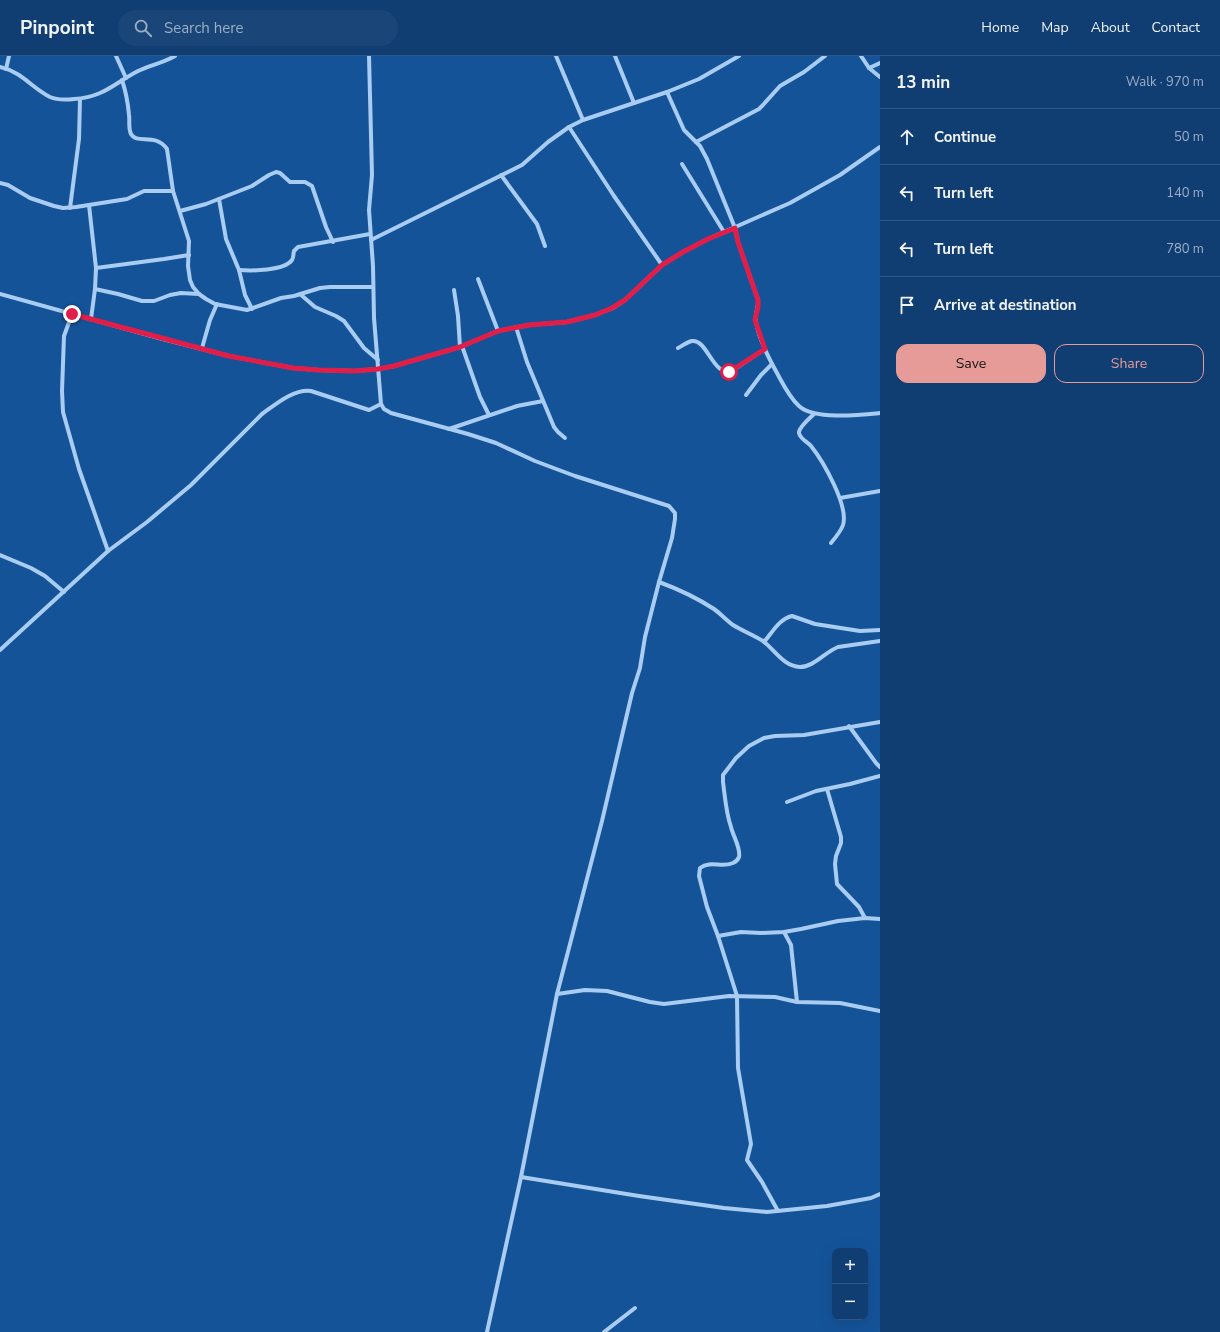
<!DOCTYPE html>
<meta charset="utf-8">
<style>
:root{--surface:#103e73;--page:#194578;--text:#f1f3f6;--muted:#9caec4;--line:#305785;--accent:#e69b98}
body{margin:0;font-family:"Nunito Sans",sans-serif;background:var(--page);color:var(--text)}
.controls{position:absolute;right:12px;bottom:12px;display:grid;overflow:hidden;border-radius:8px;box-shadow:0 4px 16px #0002}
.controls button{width:36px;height:36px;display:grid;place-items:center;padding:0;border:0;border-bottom:1px solid var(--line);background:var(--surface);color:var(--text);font:20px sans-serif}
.stop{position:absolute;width:12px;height:12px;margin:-9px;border:3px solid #e11d48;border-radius:50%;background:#fff}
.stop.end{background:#e11d48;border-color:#fff;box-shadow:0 1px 4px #0008}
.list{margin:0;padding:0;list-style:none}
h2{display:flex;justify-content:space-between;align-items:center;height:52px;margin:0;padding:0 16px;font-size:17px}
h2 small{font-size:13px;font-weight:400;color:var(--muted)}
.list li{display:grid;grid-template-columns:26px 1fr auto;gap:12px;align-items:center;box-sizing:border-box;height:56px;padding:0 16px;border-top:1px solid var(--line)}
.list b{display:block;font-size:15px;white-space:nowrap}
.list em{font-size:13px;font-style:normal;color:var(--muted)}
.actions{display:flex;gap:8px;padding:12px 16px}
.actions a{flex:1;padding:9px 0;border:1px solid var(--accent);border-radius:12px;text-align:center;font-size:14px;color:var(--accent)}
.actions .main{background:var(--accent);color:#111}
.icon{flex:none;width:22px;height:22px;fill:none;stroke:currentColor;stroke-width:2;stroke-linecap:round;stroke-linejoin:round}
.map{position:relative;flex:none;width:880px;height:1276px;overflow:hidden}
header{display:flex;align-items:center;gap:24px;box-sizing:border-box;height:56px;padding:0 20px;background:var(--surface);border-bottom:1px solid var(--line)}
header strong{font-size:19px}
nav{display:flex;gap:22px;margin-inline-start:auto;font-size:14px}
.search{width:280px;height:36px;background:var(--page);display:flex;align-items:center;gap:10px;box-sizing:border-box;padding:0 14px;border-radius:22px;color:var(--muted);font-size:15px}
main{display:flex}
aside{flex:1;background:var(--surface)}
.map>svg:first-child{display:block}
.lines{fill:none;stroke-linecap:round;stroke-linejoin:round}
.street{stroke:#a9ccf2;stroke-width:4}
.route{stroke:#e11d48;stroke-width:5}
</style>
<header>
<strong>Pinpoint</strong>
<div class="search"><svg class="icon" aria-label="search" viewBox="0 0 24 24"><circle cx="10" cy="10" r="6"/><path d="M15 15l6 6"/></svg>Search here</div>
<nav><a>Home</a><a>Map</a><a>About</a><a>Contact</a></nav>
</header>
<main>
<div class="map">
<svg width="880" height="1276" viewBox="0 0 880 1276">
<rect width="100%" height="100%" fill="#155399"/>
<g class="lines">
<!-- street -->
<g class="street">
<polyline points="116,0 126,22"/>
<polyline points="369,0 372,119 369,154 373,210 374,262 381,348 384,353 391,357 468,378 496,387 535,405 575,420 669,450 675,457 675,463 672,482 659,526 645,581 640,612 632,637 602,765 557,938 521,1121 487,1276"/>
<polyline points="556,0 583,64"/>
<polyline points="615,0 634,47"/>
<polyline points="861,0 869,12 880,21"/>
<path d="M0,11C22,16 32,32 50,41C57,44 66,44 74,43C104,41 113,28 138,15C150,9 163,7 175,0"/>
<polyline points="869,12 880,7"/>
<polyline points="6,13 9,0"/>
<path d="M122,24C126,36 128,47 129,59C130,65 128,72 131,78C137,89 155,76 167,93L173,135L189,185L188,210L190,224L193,231L199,238L206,243L215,248L247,254L281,242L294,240L320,232L330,231H373"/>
<path d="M667,36L684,74L700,90L707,103L735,172L738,186L758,244C759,252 754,258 756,266C759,283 768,301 777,317C783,328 789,341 799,350C814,364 860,359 880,357"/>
<polyline points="569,71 614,140 662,209"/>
<polyline points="696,86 759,53 763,49 780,30 804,16 825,0"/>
<polyline points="682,108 724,176"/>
<polyline points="501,119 537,168 545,190"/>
<polyline points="0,127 8,129 30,142 54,150 63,152 76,151 127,143 144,135 173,135"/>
<polyline points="219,143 226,183 239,214 245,239 252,253"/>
<polyline points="89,149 96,212 95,233 91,263"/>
<polyline points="70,152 79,83 80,43"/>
<polyline points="180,155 206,148 252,130 269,119 276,116 280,117 290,126 305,126 312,130 326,171 333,186"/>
<polyline points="371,184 522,109 548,86 569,71 583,64 667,36 699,23 739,0"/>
<polyline points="96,212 164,203 189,199"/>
<path d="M239,214C251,215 284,215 292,204C294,201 293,198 294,195L298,191L370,178"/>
<polyline points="478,223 498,275"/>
<polyline points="95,233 118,238 142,245 154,245 170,239 181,237 199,238"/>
<polyline points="454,234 458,260 460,291"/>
<polyline points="0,238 159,282 229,300 293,312 318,314 355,315 378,313 394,310 460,291 498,275 508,273 529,269 567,266 595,259 613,252 625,244 662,209 683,196 708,183 790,147 840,119 880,91"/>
<polyline points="300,238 315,251 336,260 344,265 364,292 378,304"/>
<polyline points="72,258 64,280 62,335 63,356 79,413 108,495"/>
<polyline points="516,271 527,306 554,371 558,376 565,382"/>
<polyline points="462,290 480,341 489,359"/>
<polyline points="202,292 210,264 217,248"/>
<path d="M678,292C682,290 687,286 692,285C708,283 713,323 733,314L765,293"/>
<polyline points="746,339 761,319 772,308"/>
<path d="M814,358C810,362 798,372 799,377C800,383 808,386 811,390C823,405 849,450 843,469C841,475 836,481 831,487"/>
<polyline points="449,373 517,350 543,345"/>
<polyline points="840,442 880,435"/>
<polyline points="0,499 31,512 45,520 64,536"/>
<path d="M659,526C678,533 697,542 714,553C721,558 726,564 733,569C743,575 753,579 763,585C775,594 783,610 800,611C814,611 825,596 838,591L880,585"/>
<path d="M764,586C772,577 779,563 792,560L815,568L828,570L860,575L880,574"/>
<path d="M0,594L108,495L147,466L191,429L262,358C276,348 293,333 311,335L369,354L381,348"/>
<polyline points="849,670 876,707 880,711"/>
<polyline points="827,733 841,781 841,787 836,800 835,808 837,828 859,851 865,862"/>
<polyline points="787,746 816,735 850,728 880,720"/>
<polyline points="784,876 791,889 797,946"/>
<polyline points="718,880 741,876 761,877 784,876 801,873 838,865 865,862 880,863"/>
<polyline points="557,938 585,934 607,935 650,946 664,948 729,940 775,941 797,946 840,947 880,955"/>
<polyline points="521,1121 639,1140 724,1152 767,1156 827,1150 871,1142 880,1138"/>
<path d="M778,1155L762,1126L747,1104L751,1088L738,1012L737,940L718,880L707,851L699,820L700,812C711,804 721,812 733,807C735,806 738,804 739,801C741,792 733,780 731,771C726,757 725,741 723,726V719L736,702L749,690L764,682L775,680L804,679L880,666"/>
<polyline points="604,1276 635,1252"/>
</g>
</g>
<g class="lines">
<!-- route -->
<polyline class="route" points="72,258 229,300 293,312 318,314 355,315 378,313 394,310 460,291 498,275 508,273 529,269 567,266 595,259 612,252 625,244 662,209 683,196 708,183 735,172 738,186 758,244 758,251 755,264 765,293 729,316"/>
</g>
</svg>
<div class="controls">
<button>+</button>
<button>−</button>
</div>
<div class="stop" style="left:729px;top:316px"></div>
<div class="stop end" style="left:72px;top:258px"></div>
</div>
<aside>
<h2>13 min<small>Walk · 970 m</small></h2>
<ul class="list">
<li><svg class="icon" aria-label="ahead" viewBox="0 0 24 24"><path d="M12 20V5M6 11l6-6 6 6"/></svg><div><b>Continue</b></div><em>50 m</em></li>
<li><svg class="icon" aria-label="left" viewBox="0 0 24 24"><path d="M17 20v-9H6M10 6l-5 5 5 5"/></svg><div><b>Turn left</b></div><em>140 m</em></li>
<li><svg class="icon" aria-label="left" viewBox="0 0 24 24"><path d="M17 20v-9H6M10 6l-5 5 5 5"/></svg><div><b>Turn left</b></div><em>780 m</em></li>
<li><svg class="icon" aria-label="arrive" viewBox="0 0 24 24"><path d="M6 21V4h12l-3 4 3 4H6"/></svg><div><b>Arrive at destination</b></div></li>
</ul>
<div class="actions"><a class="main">Save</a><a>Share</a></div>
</aside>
</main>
